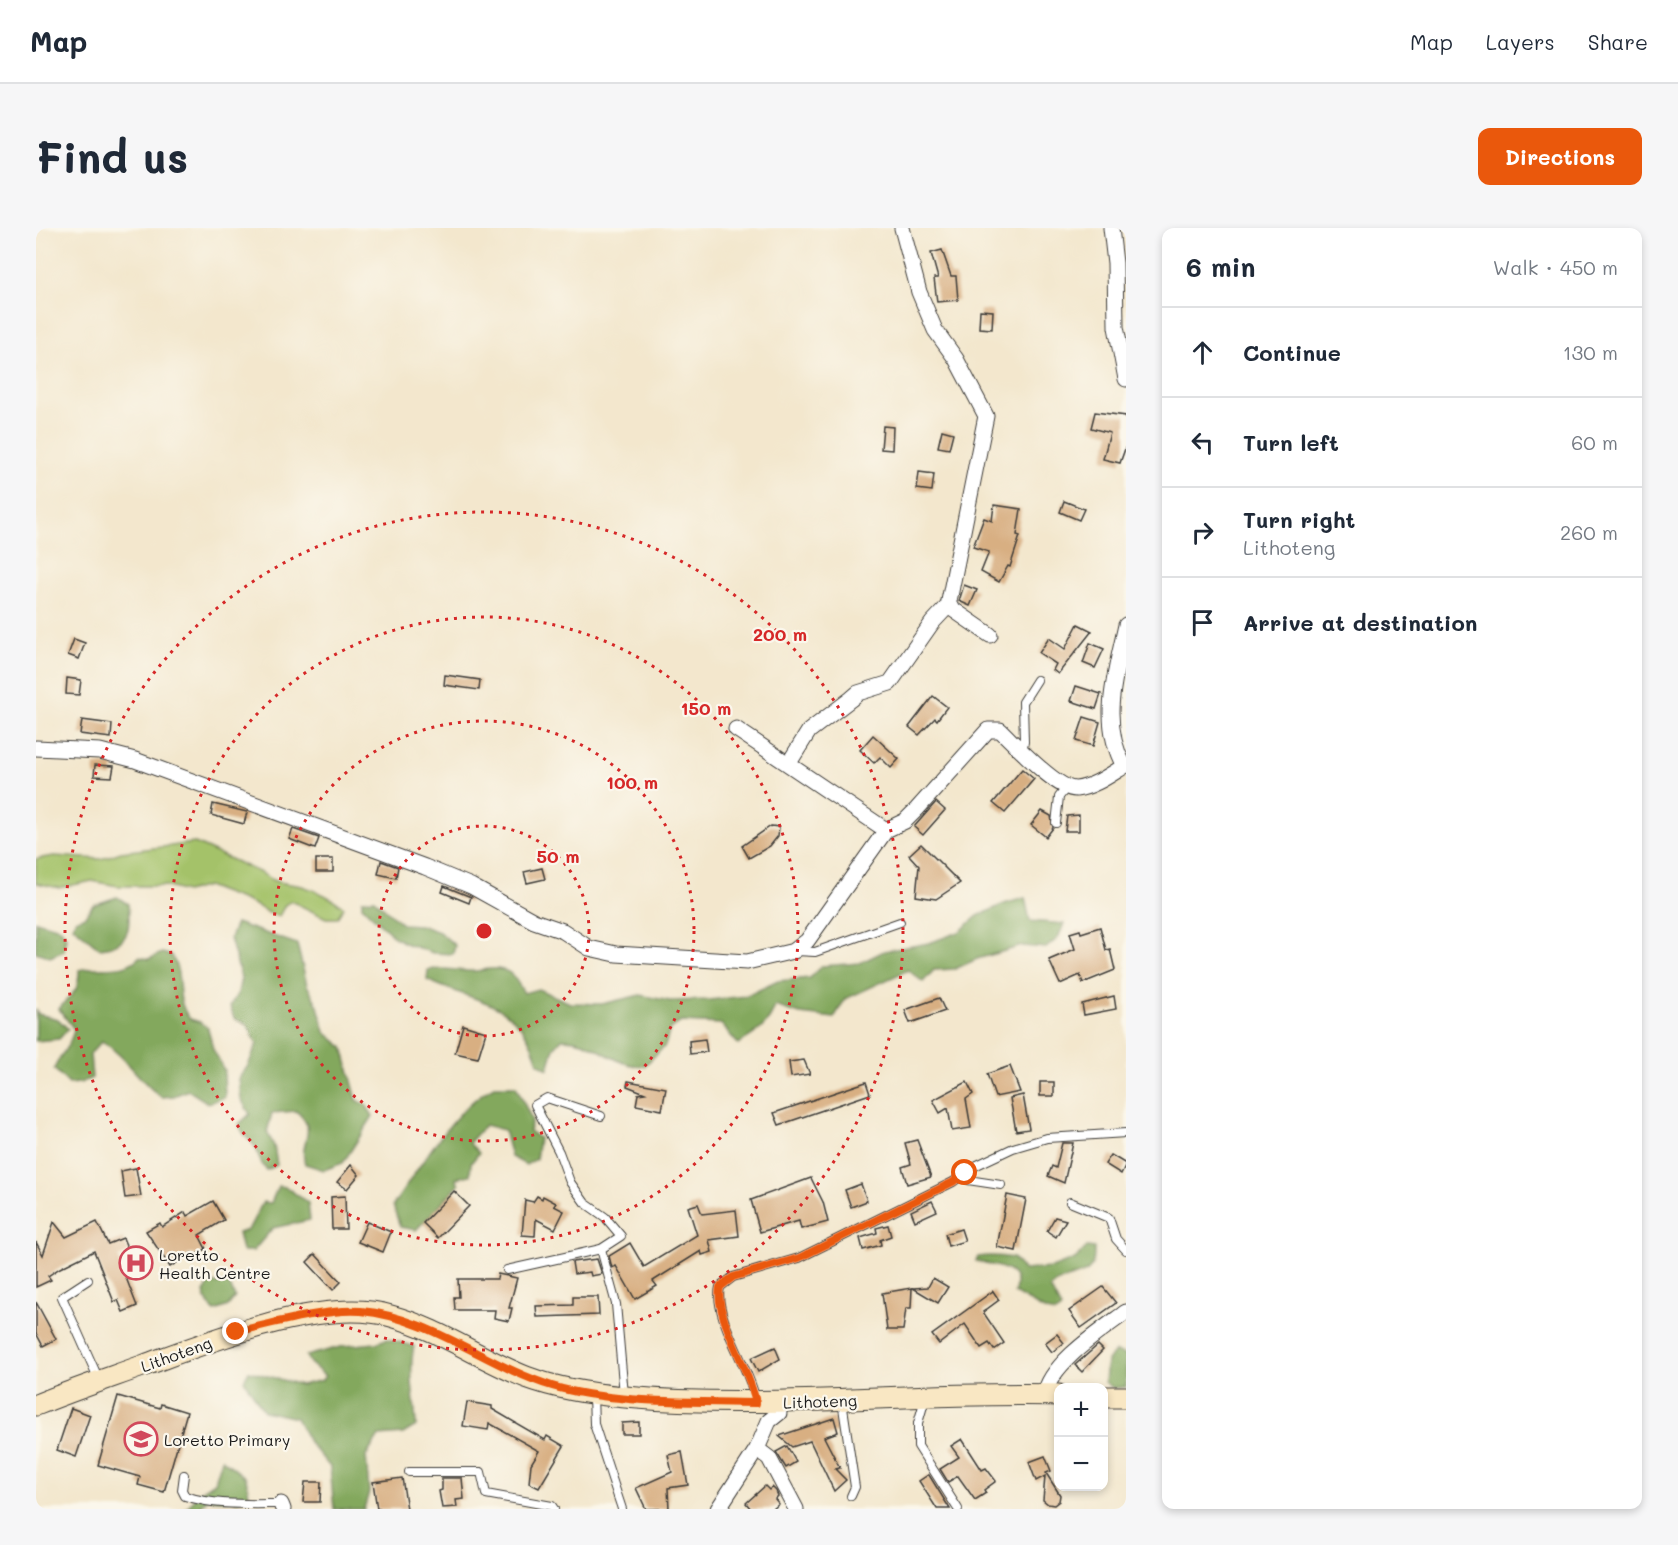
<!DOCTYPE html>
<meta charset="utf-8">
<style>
:root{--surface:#fff;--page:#f6f6f7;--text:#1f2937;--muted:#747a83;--line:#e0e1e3;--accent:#ea580c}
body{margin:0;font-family:Mali,sans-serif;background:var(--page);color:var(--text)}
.controls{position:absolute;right:18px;bottom:18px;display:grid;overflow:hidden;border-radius:12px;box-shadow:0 3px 9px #0003}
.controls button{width:54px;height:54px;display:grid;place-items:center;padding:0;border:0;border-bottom:2px solid var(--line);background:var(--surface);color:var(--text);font:30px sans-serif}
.stop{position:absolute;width:18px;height:18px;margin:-14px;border:4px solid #ea580c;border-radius:50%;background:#fff}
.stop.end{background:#ea580c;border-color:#fff;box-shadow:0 2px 6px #0008}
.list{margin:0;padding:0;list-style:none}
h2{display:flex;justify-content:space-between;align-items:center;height:78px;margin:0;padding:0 24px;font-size:26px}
h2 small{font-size:20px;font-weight:400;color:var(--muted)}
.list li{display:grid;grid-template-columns:39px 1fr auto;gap:18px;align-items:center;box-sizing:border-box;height:90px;padding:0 24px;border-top:2px solid var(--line)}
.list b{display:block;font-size:22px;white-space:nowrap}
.list p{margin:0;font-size:20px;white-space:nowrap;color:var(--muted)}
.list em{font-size:20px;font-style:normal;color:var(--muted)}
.icon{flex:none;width:33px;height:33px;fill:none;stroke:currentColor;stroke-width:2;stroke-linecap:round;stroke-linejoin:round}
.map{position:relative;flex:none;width:1090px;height:1281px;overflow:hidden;border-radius:12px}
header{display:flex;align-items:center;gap:36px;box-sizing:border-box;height:84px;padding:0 30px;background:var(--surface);border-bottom:2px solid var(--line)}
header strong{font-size:28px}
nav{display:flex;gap:33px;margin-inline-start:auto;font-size:21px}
.intro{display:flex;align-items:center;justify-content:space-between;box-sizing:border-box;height:144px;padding:0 36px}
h1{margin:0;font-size:42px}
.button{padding:15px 27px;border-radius:12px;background:var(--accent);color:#fff;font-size:21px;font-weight:700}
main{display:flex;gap:36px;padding:0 36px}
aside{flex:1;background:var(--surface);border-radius:12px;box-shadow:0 3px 9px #0003}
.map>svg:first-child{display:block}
.green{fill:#a4c269;stroke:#606f42;stroke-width:1.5}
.forest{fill:#83a85d;stroke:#50623c;stroke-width:1.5}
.building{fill:#d8af82}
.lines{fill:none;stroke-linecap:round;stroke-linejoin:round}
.lane-casing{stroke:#3c3a37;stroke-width:10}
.street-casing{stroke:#3c3a37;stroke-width:17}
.secondary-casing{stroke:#3c3a37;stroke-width:23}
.lane{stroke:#fff;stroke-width:8}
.street{stroke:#fff;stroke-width:15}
.secondary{stroke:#f9e7c3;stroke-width:21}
.route{stroke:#ea580c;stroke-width:8}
.ring{fill:none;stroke:#d62828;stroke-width:3;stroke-dasharray:3 6}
.labels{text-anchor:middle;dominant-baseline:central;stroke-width:4.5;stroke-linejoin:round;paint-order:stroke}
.poi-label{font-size:16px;fill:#1c1c1c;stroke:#fbf7ec;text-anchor:start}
.street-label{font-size:16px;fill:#1c1c1c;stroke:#fbf7ec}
.centre{fill:#d62828;stroke:#fbf7ec;stroke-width:3}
.ring-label{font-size:18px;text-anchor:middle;font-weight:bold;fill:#d62828;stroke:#fbf7ec;stroke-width:4.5;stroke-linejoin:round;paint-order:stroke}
</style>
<header>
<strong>Map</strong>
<nav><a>Map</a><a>Layers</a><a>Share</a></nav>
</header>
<div class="intro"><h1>Find us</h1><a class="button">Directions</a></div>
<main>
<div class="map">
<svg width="1090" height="1281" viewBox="0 0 1090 1281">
<rect width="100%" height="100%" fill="#fbf7ec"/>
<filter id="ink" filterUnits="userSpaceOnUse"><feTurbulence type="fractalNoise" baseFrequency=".0167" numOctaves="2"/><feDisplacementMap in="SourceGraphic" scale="12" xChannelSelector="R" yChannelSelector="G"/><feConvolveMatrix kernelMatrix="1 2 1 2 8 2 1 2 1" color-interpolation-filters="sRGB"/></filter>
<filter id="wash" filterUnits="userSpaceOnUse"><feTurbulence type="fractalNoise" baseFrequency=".008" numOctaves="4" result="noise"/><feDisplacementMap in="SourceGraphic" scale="24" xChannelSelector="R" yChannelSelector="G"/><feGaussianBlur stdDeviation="1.35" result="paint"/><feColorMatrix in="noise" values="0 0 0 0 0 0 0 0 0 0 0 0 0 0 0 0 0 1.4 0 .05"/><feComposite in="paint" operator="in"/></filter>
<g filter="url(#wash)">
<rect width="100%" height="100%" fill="#f3e7cd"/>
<!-- green -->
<path class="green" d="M159,615L227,646C240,657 250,654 266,658C282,663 295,669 308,679L301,690H290L255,673L249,677L243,688C231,687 227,680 217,676C202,669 187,665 171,658L150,664L129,658H82L56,653L23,660L0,655V631L18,628L65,631L85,624Z"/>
<!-- forest -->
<g class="forest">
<path d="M81,669L92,676C95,702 93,718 63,720L37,698L39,692L49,688L57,677Z"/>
<path d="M989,670L994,693L1028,696L1022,710L1010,720L986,718L941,731L919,741L898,742L887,754L872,742L809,771L798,790L764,786L739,778C733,798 719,806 702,816L685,796L645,794L634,801L629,818L608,838C575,839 558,809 526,811L518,820L512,841L502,835C485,772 442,776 391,752L392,742C408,739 421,743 436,743C448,743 462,737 474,745C479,749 484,759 488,765L502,761L534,775L566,776L604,767L634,773L673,772L710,768L742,753L774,750L785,738L824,735L848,723L893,715L923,704L942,688L968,676Z"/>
<polygon points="338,671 366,696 384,697 403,704 419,717 417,726 397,725 371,716 358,709 326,678 326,672"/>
<polygon points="0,693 24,700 30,709 28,723 14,729 0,724"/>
<path d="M200,695L261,716L271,757L282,778L289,804L307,819L321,872L330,877L337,888L307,935L288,942L269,936C262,913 284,903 260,883L236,885L231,904L238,918L241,937L231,942C222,935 224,924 217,916C209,907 207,907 203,896L214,886L205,871L203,850L212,838L221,816L211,796L198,790L194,778L202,765L205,750L194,710Z"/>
<path d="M126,725L136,728C149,752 137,769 154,791L164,794L172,800L177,821L188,842L189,869L172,875L152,862L138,868L125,869C100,850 93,831 66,813L54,826L56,850L44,855L33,856L18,841C24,827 36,816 38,801L23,781C36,764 43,766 43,742C64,736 87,746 103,729L113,731Z"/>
<polygon points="0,781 2,786 22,791 32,801 23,811 0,813"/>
<path d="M458,858H480L496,892L493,903L503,910L500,931L490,937L475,929L468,902L449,897L433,915L443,925L435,935L434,947L420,950L423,956L380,1002L364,999L357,977C384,939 417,881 458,858Z"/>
<polygon points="242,958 250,959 272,975 274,992 237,1000 217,1023 206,1023 202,1005 212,1002 227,974 235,975"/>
<path d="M1051,1019L1058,1020C1060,1057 1034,1041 1014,1060L1025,1081L1019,1085L1010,1083L978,1065C989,1038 957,1039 940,1033L942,1029C953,1027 965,1028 977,1030L987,1042L1016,1040L1039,1031Z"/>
<polygon points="174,1055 193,1056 199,1069 192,1078 179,1083 172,1076 168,1064"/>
<path d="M350,1111L378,1118C372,1146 379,1170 380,1198L367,1206L343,1208L330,1228L333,1264L328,1281H298L294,1239L273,1214L260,1190L228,1183L208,1152L213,1143L265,1157L286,1152L289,1148L274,1135L270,1128L308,1118L340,1115Z"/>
<polygon points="1079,1124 1090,1127 1090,1159 1077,1160 1069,1154 1071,1133"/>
<polygon points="186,1231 210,1250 213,1267 202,1273 172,1271 161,1281 150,1281 165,1263 179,1254"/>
</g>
<g id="blocks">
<!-- building -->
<g class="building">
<polygon points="906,22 915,48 920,48 922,72 901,74 898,50 902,50 895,25"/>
<polygon points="944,82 957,83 956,101 943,100"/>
<polygon points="1059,184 1090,188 1090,218 1084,235 1067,231 1074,205 1055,200"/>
<polygon points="847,198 857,199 856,222 845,221"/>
<polygon points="906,202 917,205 913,221 902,219"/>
<polygon points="883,244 898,246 896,263 881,261"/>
<polygon points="1028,273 1048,281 1043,292 1024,284"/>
<polygon points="958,277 985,281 981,307 984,308 974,339 972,338 963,354 945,344 953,324 937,319 948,290 956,293"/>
<polygon points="928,357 941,362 934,378 923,373"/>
<polygon points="1042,396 1056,403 1022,446 1017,442 1020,436 1003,425 1013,410 1029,421"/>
<polygon points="38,411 49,415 43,431 32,427"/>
<polygon points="1054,415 1068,421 1059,440 1047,435"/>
<polygon points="409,447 444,452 443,462 408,457"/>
<polygon points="31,450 45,452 43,467 30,466"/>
<polygon points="1040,458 1065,466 1060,481 1035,473"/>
<polygon points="897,468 911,479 901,492 899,490 883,507 873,499"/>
<polygon points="1048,489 1064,494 1057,518 1040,513"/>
<polygon points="46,492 76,496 75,510 44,506"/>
<polygon points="837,507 863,531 855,540 844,529 838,535 824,522"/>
<polygon points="59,537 78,538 76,549 58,548"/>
<polygon points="986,541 998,551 969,585 957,575"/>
<polygon points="900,574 909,582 887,607 878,599"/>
<polygon points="177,576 211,584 208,596 175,587"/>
<polygon points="1006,583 1015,588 1017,600 1010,609 995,597"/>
<polygon points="1043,587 1043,603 1029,603 1031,588"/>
<polygon points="735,598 743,599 742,608 734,618 713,630 706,618"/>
<polygon points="257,601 283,610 279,621 253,611"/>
<polygon points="885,616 924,655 900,671 880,668 883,638 873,627"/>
<rect x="280" y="631" width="17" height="13"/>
<polygon points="345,633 362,639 360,650 342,646"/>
<polygon points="506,640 509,651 491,655 488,644"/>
<polygon points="408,658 435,669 433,675 406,664"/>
<polygon points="1064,699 1070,722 1074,721 1079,742 1047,755 1044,747 1024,756 1013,732 1039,721 1034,705 1044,702 1045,705"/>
<polygon points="1078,768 1080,781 1048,787 1046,776"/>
<polygon points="903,770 909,783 874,795 869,782"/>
<polygon points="427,797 450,804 442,830 419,825"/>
<polygon points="669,811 671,824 654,826 653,813"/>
<polygon points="768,832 774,846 755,849 753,834"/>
<polygon points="974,838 984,864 959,869 951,846"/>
<polygon points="592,853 630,860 626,882 600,877 602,866 609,865 591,858"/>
<polygon points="830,854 834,866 743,897 738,885"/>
<polygon points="931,854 937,866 930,871 935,900 916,903 912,880 904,885 897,872"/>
<rect x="1004" y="854" width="14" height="14"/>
<polygon points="987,867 993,901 980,903 974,870"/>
<polygon points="881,912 895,949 871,956 866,939 875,936 869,915"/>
<polygon points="1026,915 1037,915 1028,955 1012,948 1016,938 1020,940"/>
<polygon points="1075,927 1090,936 1085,946 1069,936"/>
<polygon points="315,937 323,947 311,961 301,954"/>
<polygon points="100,940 105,968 89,970 85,943"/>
<polygon points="775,950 787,974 792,994 765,1001 763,993 724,1004 715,972"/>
<polygon points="825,956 831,973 815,979 809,962"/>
<polygon points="418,963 433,978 402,1010 387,995"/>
<polygon points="971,967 990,971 980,1023 961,1019"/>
<polygon points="309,968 310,1001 296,1001 295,969"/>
<polygon points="501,968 506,971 507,968 520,975 518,978 528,983 519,1001 500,991 499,1008 486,1007 489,972 497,974"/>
<polygon points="177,973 188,992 163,1007 170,1021 158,1028 156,1025 134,1039 110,1003 124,995 126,999 149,984 151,988"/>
<polygon points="896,973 901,983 879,993 875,983"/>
<polygon points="662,976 666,986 700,982 703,1008 673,1012 676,1024 666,1027 665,1023 617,1053 621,1058 599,1071 580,1038 576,1040 573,1028 594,1015 608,1039 661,1007 652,979"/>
<polygon points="1019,989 1030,992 1020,1009 1011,1003"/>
<polygon points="18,994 30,1009 61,994 72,1016 87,1010 93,1024 82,1029 101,1078 87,1084 82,1072 78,1074 58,1023 24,1040 12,1048 15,1052 0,1059 0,1014 7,1027"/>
<polygon points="331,994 355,1004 347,1024 322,1014"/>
<polygon points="852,997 855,1008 844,1012 845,1017 827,1022 824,1010 841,1005 840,1000"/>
<polygon points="925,1001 929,1013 912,1018 909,1006"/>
<polygon points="279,1026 305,1054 297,1062 271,1034"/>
<polygon points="561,1031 566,1046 555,1048 554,1044 538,1046 536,1034"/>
<polygon points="462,1046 481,1050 473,1080 476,1080 473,1093 458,1090 459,1082 419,1082 418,1069 423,1069 422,1051 461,1051"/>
<polygon points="897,1050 912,1059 902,1075 877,1060 892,1059"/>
<polygon points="1067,1059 1080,1075 1045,1100 1033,1083"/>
<polygon points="876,1060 875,1080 870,1080 867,1102 851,1102 846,1065"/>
<polygon points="957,1063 963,1072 947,1084 968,1115 958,1122 953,1115 945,1120 929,1096 903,1116 896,1107"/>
<polygon points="537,1069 562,1069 563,1087 501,1089 500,1078 537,1077"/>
<polygon points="0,1074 20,1111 7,1118 0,1105"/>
<polygon points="1021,1106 1028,1115 1016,1124 1009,1115"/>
<polygon points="1062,1117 1067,1122 1046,1144 1039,1137"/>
<polygon points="739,1119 744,1131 722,1144 715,1130"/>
<polygon points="82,1168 124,1180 125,1176 151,1184 128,1264 102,1257 104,1249 62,1237"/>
<polygon points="431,1174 456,1178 456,1181 509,1212 511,1208 528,1218 503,1260 493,1255 495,1236 503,1223 453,1195 452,1202 427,1198"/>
<polygon points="35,1180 54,1187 40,1229 21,1222"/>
<polygon points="798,1190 802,1204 788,1209 804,1240 799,1241 810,1252 798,1263 774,1213 756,1219 743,1208"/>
<polygon points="603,1194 603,1206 586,1206 586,1195"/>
<polygon points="926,1211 946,1242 950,1240 960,1253 948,1262 950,1265 939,1272 922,1248 912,1254 904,1241 923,1229 915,1218"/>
<polygon points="751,1218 760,1234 750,1240 740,1224"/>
<polygon points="646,1224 652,1257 632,1260 633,1281 610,1281 600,1260 636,1244 632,1227"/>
<polygon points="1009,1228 1015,1243 1010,1245 1024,1267 1023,1273 1018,1277 1012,1276 1007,1272 1009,1248 1000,1253 993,1234"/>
<polygon points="892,1247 893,1247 914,1281 901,1281 883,1253"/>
<polygon points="366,1250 371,1281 341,1281 337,1254"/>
<polygon points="406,1250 426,1250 428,1271 420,1272 421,1279 406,1280 403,1263 406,1262"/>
<polygon points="269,1254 285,1254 284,1274 267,1274"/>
<polygon points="729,1258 733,1262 736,1259 740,1263 742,1268 739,1271 743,1276 737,1281 715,1281 710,1275"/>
</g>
</g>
</g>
<g filter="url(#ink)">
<use href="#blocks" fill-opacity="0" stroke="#3c3a37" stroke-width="1.5"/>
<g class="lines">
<!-- lane casing -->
<g class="lane-casing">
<g id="lane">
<polyline points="986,522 988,514 987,474 1001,452"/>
<polyline points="1020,595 1023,569 1031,559"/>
<polyline points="760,723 779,724 864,694"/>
<polyline points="929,945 932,952 965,957"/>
<polyline points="1034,974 1073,990 1080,1011 1090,1022"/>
<polyline points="565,1021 580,1076 588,1167"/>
<polyline points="471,1042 565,1021 585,1008 569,989 549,975 534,954 523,924 499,877 511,870 565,888"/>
<polyline points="52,1052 26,1069 63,1152"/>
<polyline points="557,1167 558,1196 586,1281"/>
<polyline points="889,1171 882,1195 882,1218 922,1281"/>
<path d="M720,1173C714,1140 677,1089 684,1059L697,1049L763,1030L917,954L941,937L977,920L1011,910L1090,905"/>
<polyline points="806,1173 819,1259 815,1268"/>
<polyline points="373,1244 445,1244 450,1266 516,1278 518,1281"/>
<path d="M148,1247L146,1262L149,1268C180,1278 212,1276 245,1276"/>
</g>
</g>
<!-- street casing -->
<g class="street-casing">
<g id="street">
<polyline points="1075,0 1079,35 1080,99 1090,151"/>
<polyline points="912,378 954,407"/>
<path d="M700,501L850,602L869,593L881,581L952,502H964C979,516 1021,562 1040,561C1058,559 1075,546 1090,537"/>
<polyline points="0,520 64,523 99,532 389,639 435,658 498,693 527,703 553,720 580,726 711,734 758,723 771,713 850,602"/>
<polyline points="753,535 773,503 815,471 822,465 854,455 896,395 912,378 950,188 920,131 899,102 883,64 866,0"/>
<path d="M1088,538C1063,493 1080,445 1090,397"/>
<path d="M1009,1167C1013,1136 1066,1102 1090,1084"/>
<polyline points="721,1221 733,1230 760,1281"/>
<polyline points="245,1276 247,1281"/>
<polyline points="682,1281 721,1221 733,1193 743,1185 743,1175"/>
</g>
</g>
<!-- secondary casing -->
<g class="secondary-casing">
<g id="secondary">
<polyline points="1068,1169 1090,1169"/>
<path d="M0,1177C36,1162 73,1150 109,1137C175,1113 287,1068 355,1088C403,1101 444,1131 490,1149C522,1161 555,1166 589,1169C733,1182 878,1163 1023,1167"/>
</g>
</g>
<!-- lane -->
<use href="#lane" class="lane"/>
<!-- street -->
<use href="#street" class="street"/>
<!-- secondary -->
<use href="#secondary" class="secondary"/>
</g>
</g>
<g class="lines" filter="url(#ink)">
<!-- route -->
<path class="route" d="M200,1104C234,1096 291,1080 325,1083C394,1089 451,1138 516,1158C576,1176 657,1173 720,1175C714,1141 678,1089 684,1059L697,1049L763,1030L917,954L929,945"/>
</g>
<!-- distance rings -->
<g class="ring">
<circle cx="448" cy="703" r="105"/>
<circle cx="448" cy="703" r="210"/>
<circle cx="448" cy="703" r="314"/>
<circle cx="448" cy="703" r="419"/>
</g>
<!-- icons -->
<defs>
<g id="hospital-ring" transform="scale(1.725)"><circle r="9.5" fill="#fbf7ec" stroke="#d1495b" stroke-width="1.5"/><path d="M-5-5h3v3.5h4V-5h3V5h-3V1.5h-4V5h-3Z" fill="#d1495b"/></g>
<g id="school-ring" transform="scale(1.725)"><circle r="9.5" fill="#fbf7ec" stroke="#d1495b" stroke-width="1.5"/><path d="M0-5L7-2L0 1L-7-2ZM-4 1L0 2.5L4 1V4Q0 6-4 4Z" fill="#d1495b"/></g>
</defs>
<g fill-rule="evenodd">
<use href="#hospital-ring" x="100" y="1035"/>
<use href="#school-ring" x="105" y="1211"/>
</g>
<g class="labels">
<!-- poi labels -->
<g class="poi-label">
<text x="123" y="1026">Loretto<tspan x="123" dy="18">Health Centre</tspan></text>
<text x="128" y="1211">Loretto Primary</text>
</g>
<!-- street labels -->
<g class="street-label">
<text transform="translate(140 1126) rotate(-20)">Lithoteng</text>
<text transform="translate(784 1173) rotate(-2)">Lithoteng</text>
</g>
</g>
<circle cx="448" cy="703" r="9" class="centre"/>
<g class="ring-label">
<text x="744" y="413">200 m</text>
<text x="670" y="487">150 m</text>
<text x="596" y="561">100 m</text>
<text x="522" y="635">50 m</text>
</g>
</svg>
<div class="controls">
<button>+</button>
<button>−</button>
</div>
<div class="stop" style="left:929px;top:945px"></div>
<div class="stop end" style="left:200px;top:1104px"></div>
</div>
<aside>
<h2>6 min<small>Walk · 450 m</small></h2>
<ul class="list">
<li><svg class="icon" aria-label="ahead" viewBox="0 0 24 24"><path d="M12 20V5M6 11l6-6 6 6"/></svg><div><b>Continue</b></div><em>130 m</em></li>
<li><svg class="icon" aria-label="left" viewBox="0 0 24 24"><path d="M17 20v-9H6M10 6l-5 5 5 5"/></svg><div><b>Turn left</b></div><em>60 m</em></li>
<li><svg class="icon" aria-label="right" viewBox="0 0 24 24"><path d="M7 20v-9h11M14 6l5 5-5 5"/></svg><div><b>Turn right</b><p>Lithoteng</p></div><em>260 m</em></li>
<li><svg class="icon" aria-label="arrive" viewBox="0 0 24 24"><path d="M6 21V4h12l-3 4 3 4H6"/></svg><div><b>Arrive at destination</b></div></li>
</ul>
</aside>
</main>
